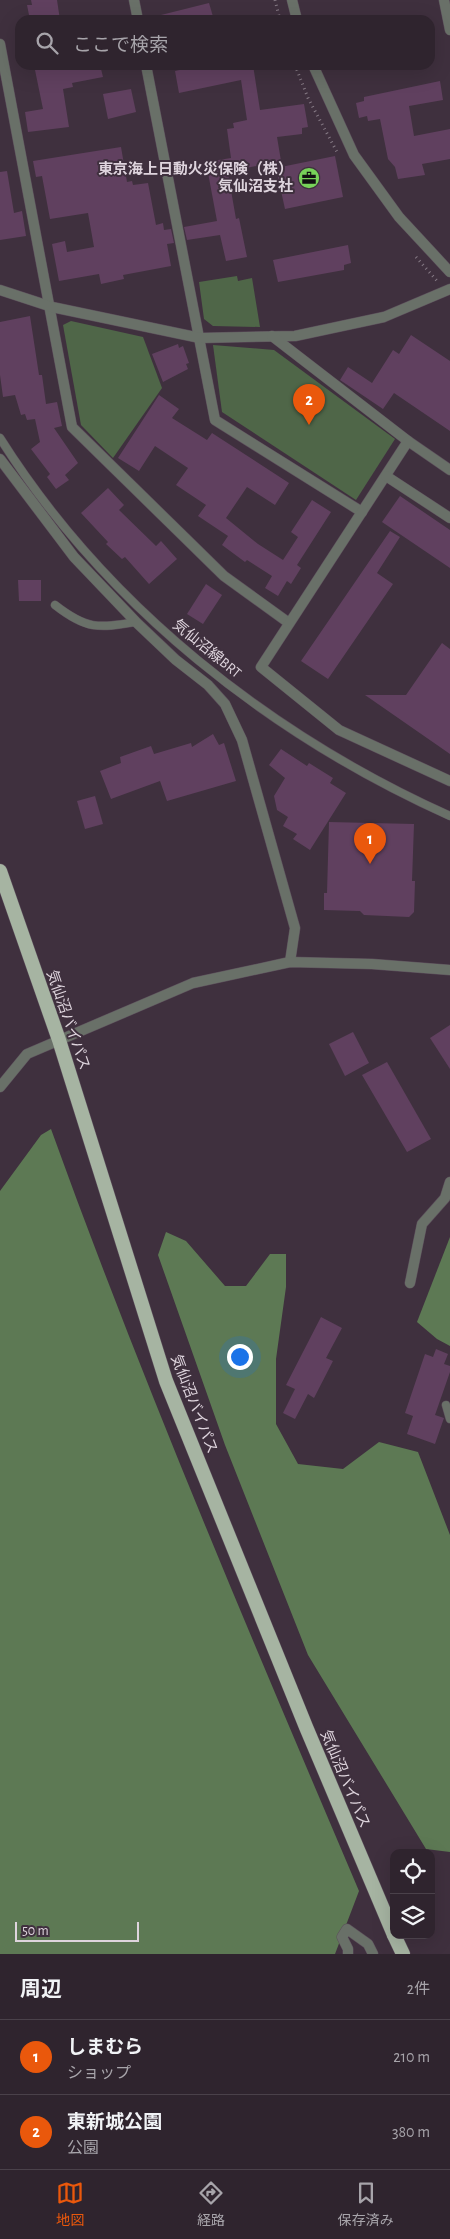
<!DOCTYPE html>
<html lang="ja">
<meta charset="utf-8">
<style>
:root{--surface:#2f242e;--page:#372c36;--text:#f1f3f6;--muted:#a7a4aa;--line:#4a414a;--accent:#ea580c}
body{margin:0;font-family:"Alegreya Sans","Noto Sans JP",sans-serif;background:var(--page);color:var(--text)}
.controls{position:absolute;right:15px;bottom:15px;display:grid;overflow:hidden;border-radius:10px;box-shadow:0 5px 20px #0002}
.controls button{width:45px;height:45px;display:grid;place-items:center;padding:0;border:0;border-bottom:1px solid var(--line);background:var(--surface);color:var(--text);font:25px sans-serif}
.scale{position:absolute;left:15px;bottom:12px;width:124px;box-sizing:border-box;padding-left:5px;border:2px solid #ded4dd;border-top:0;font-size:14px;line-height:18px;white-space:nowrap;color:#ded4dd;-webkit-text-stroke:4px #3f303e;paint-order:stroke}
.you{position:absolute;left:239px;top:1356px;width:18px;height:18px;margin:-12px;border:4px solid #fff;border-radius:50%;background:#1a73e8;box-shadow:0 0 0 8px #1a73e833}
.badge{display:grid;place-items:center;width:32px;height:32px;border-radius:50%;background:var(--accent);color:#fff;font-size:16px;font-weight:700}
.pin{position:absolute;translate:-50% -41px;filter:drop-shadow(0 1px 2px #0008)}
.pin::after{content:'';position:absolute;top:26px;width:18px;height:15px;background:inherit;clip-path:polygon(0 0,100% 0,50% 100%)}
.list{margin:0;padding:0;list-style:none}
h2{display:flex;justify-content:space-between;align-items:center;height:65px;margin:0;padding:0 20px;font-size:21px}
h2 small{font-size:16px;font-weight:400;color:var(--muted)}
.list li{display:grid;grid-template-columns:32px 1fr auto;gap:15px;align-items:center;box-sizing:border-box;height:75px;padding:0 20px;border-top:1px solid var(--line)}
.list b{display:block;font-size:19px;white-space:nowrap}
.list p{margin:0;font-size:16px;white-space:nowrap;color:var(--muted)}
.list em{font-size:16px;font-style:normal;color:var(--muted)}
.icon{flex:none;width:28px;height:28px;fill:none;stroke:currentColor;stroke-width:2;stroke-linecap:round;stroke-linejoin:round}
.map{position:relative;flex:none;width:450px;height:1954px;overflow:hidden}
.search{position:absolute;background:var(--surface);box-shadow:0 5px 20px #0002;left:15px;right:15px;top:15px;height:55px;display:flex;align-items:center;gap:12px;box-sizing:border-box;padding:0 18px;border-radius:15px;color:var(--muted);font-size:19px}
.sheet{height:215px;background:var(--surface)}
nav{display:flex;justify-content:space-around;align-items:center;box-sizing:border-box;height:70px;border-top:1px solid var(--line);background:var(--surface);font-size:14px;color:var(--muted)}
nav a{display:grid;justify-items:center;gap:2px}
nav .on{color:var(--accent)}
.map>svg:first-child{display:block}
.green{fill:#4f6648}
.forest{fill:#5d7954}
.building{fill:#60405f}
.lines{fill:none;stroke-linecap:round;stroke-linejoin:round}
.service-casing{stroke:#5c4e5b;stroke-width:9}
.minor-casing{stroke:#5c4e5b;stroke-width:11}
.tertiary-casing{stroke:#5c4e5b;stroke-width:11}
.trunk-casing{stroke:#5c4e5b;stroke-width:15}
.path{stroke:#867a85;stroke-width:3;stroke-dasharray:1 4;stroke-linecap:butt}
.service{stroke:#697068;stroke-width:8}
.minor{stroke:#697068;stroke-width:10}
.tertiary{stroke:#697068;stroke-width:10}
.trunk{stroke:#a6b4a2;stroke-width:14}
.labels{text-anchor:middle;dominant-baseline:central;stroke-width:4;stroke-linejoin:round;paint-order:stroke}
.poi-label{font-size:15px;font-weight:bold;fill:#ded4dd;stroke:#3f303e;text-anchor:end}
.street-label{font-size:15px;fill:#ded4dd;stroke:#3f303e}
</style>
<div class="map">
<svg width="450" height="1954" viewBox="0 0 450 1954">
<rect width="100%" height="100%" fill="#3f303e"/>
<!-- green -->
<g class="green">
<polygon points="237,276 238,281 252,278 260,327 213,326 204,319 199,282"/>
<polygon points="71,321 143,337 162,388 113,458 81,425 63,325"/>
<polygon points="213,345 274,350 395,439 356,500 222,412"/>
</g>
<!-- forest -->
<g class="forest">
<path d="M51,1129C144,1387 252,1639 359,1891L335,1954H0V1191L41,1135Z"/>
<polygon points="166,1232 186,1241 225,1286 246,1286 270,1254 286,1254 286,1287 276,1359 276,1424 298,1464 343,1469 379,1442 418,1452 450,1535 450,1852 426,1849 308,1655 225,1445 158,1255"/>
<polygon points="450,1237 450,1346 437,1339 417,1322"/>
</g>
<!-- building -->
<g class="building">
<polygon points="31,0 57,0 60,20 30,20 27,5 32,5"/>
<polygon points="209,3 214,20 162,20 161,15"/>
<polygon points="61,65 100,65 103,77 72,83 73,87 63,89 69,127 28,132 25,112 43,109 35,70"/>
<polygon points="202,65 253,65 260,110 304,104 308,127 302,128 302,134 277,137 281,161 236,170 237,172 228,173 236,219 239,218 247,257 226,261 220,235 187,240 184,227 217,221 206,162 231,158 227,129 234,128 233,123 247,120 241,80 179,93 175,71"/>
<polygon points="440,81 443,100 409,106 414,136 450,129 450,159 422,164 425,175 398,179 395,167 388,159 380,119 368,121 367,116 359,118 356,103 364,101 364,97"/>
<polygon points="131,89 136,112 108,119 103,94"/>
<polygon points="121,147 127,182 132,181 133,185 148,183 156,225 163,223 164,230 171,229 174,243 167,244 171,266 123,275 124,279 101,284 99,274 59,281 52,244 65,241 67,252 94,247 88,213 50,219 42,176 36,177 33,161"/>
<polygon points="335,156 343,197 285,209 276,168"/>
<polygon points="7,171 14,213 22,211 26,236 0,240 0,172"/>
<polygon points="348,245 351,263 344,265 344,270 278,282 273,260"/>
<polygon points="30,316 39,375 42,375 46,404 57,402 62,426 54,428 78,463 65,475 69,480 56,489 47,477 50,474 31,449 40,442 35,419 27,420 25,414 21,415 15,395 3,397 0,375 0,322"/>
<polygon points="411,335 450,361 450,431 394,393 383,409 340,380 348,367 372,383 393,350 399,354"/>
<polygon points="178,344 179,348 183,346 189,363 186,364 188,369 163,382 152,354"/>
<polygon points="159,395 179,409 172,418 207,440 212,433 289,483 275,505 247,487 226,518 258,544 283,560 298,537 291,532 312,500 331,512 297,565 301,568 291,584 287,581 278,596 265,588 272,576 247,560 245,562 222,545 228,536 198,516 206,505 176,485 188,468 155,446 139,471 118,458"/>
<polygon points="108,488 124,505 119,510 156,546 161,541 177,559 149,584 125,557 122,559 106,544 108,542 81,513"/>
<polygon points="400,496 450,530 450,568 382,522"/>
<polygon points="390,531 400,537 377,573 393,584 328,679 301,661"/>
<polygon points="18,580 41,580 41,601 19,601"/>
<polygon points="206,584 222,595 203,624 187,614"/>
<polygon points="442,643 450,649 450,754 365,695 406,695"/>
<polygon points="213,734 219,745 224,743 236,781 167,801 160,781 111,799 100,771 121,763 120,757 151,746 154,754 191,743 192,747"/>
<polygon points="281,749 307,766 309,763 333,778 330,783 346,793 310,850 293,839 297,834 283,826 288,817 277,810 274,796 285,778 269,765"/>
<polygon points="95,796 103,824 85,829 77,801"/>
<polygon points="329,822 414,824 412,881 415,881 414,912 409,917 364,915 360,911 324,910 324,893 327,893"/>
<polygon points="450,1025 450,1069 430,1038"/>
<polygon points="353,1032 369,1063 345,1076 329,1044"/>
<polygon points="387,1062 431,1139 407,1152 362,1075"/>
<polygon points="321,1317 342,1328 326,1358 333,1361 314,1398 308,1394 295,1419 283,1413 295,1389 286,1385"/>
<polygon points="436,1349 448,1354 444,1364 450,1366 450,1372 435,1415 444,1418 435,1444 407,1434 413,1416 405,1413 425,1354 433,1357"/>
</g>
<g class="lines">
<!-- service casing -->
<g class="service-casing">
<g id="service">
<path d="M0,438C106,606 270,735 450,816"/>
<path d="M55,605C87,630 98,628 136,622"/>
<polyline points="446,1405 450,1419"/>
</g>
</g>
<!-- minor casing -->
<g class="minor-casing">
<g id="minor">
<polyline points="134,0 138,20"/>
<polyline points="444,0 450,30"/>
<polyline points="0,44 72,427 224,576 289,623"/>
<polyline points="146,65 215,420 362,512"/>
<polyline points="0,290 52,307 200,338 295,336 384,317 450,289"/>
<polyline points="272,336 408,441"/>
<polyline points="0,459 74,557 136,622 176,660 208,685 225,704 242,740 295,928 290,962"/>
<polyline points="450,470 408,441 261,667 339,730 450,781"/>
<polyline points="386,476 450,518"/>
<polyline points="410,1283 422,1224 445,1198 450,1182"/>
<polyline points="348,1954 348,1949 342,1937 347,1929 368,1944 373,1954"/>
</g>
</g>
<!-- tertiary casing -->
<g class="tertiary-casing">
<g id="tertiary">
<polyline points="292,0 297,20"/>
<polyline points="313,65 354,155 399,217 450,272"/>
<polyline points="0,1087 27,1054 193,983 290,962 372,964 450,970"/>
</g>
</g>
<!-- trunk casing -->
<g class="trunk-casing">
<g id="trunk">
<polyline points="0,871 59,1040 166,1381 306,1727 394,1935"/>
<polyline points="394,1935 403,1954"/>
</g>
</g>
<!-- path -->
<g class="path">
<polyline points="275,0 280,20"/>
<polyline points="295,65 308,98 337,152"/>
<polyline points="416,257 438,282"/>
</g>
<!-- service -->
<use href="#service" class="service"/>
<!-- minor -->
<use href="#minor" class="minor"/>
<!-- tertiary -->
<use href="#tertiary" class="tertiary"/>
<!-- trunk -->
<use href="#trunk" class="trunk"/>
</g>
<!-- icons -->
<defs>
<g id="office-disc" transform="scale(1.125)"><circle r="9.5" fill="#77d259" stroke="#3f303e"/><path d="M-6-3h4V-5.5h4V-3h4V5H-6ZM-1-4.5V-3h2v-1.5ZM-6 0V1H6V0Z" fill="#111"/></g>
</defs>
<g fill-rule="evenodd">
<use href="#office-disc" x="309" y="178"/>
</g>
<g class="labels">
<!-- poi labels -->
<g class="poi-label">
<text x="293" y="169">東京海上日動火災保険（株）<tspan x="293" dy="17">気仙沼支社</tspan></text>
</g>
<!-- street labels -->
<g class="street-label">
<text transform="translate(207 649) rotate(39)">気仙沼線BRT</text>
<text transform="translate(68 1020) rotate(71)">気仙沼バイパス</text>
<text transform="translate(194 1404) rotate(69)">気仙沼バイパス</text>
<text transform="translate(345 1779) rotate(67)">気仙沼バイパス</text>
</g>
</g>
</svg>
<div class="controls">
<button><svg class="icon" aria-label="locate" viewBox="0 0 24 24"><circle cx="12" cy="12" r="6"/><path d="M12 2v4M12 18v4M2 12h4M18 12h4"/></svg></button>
<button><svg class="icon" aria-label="layers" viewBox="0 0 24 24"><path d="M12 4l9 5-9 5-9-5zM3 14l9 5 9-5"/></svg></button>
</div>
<div class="scale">50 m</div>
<div class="you"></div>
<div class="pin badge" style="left:370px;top:864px">1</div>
<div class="pin badge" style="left:309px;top:425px">2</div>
<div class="search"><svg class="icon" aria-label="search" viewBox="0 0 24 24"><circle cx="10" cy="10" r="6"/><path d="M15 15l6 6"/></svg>ここで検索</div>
</div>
<section class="sheet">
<h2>周辺<small>2件</small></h2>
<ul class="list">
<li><span class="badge">1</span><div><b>しまむら</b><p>ショップ</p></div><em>210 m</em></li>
<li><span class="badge">2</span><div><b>東新城公園</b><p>公園</p></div><em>380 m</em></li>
</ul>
</section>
<nav>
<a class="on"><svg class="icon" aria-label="map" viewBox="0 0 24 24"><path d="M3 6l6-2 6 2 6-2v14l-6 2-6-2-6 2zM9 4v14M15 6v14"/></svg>地図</a>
<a><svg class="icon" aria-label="directions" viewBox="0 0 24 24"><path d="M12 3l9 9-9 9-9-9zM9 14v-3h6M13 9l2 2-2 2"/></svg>経路</a>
<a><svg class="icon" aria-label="saved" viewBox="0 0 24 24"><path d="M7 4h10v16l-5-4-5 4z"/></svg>保存済み</a>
</nav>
